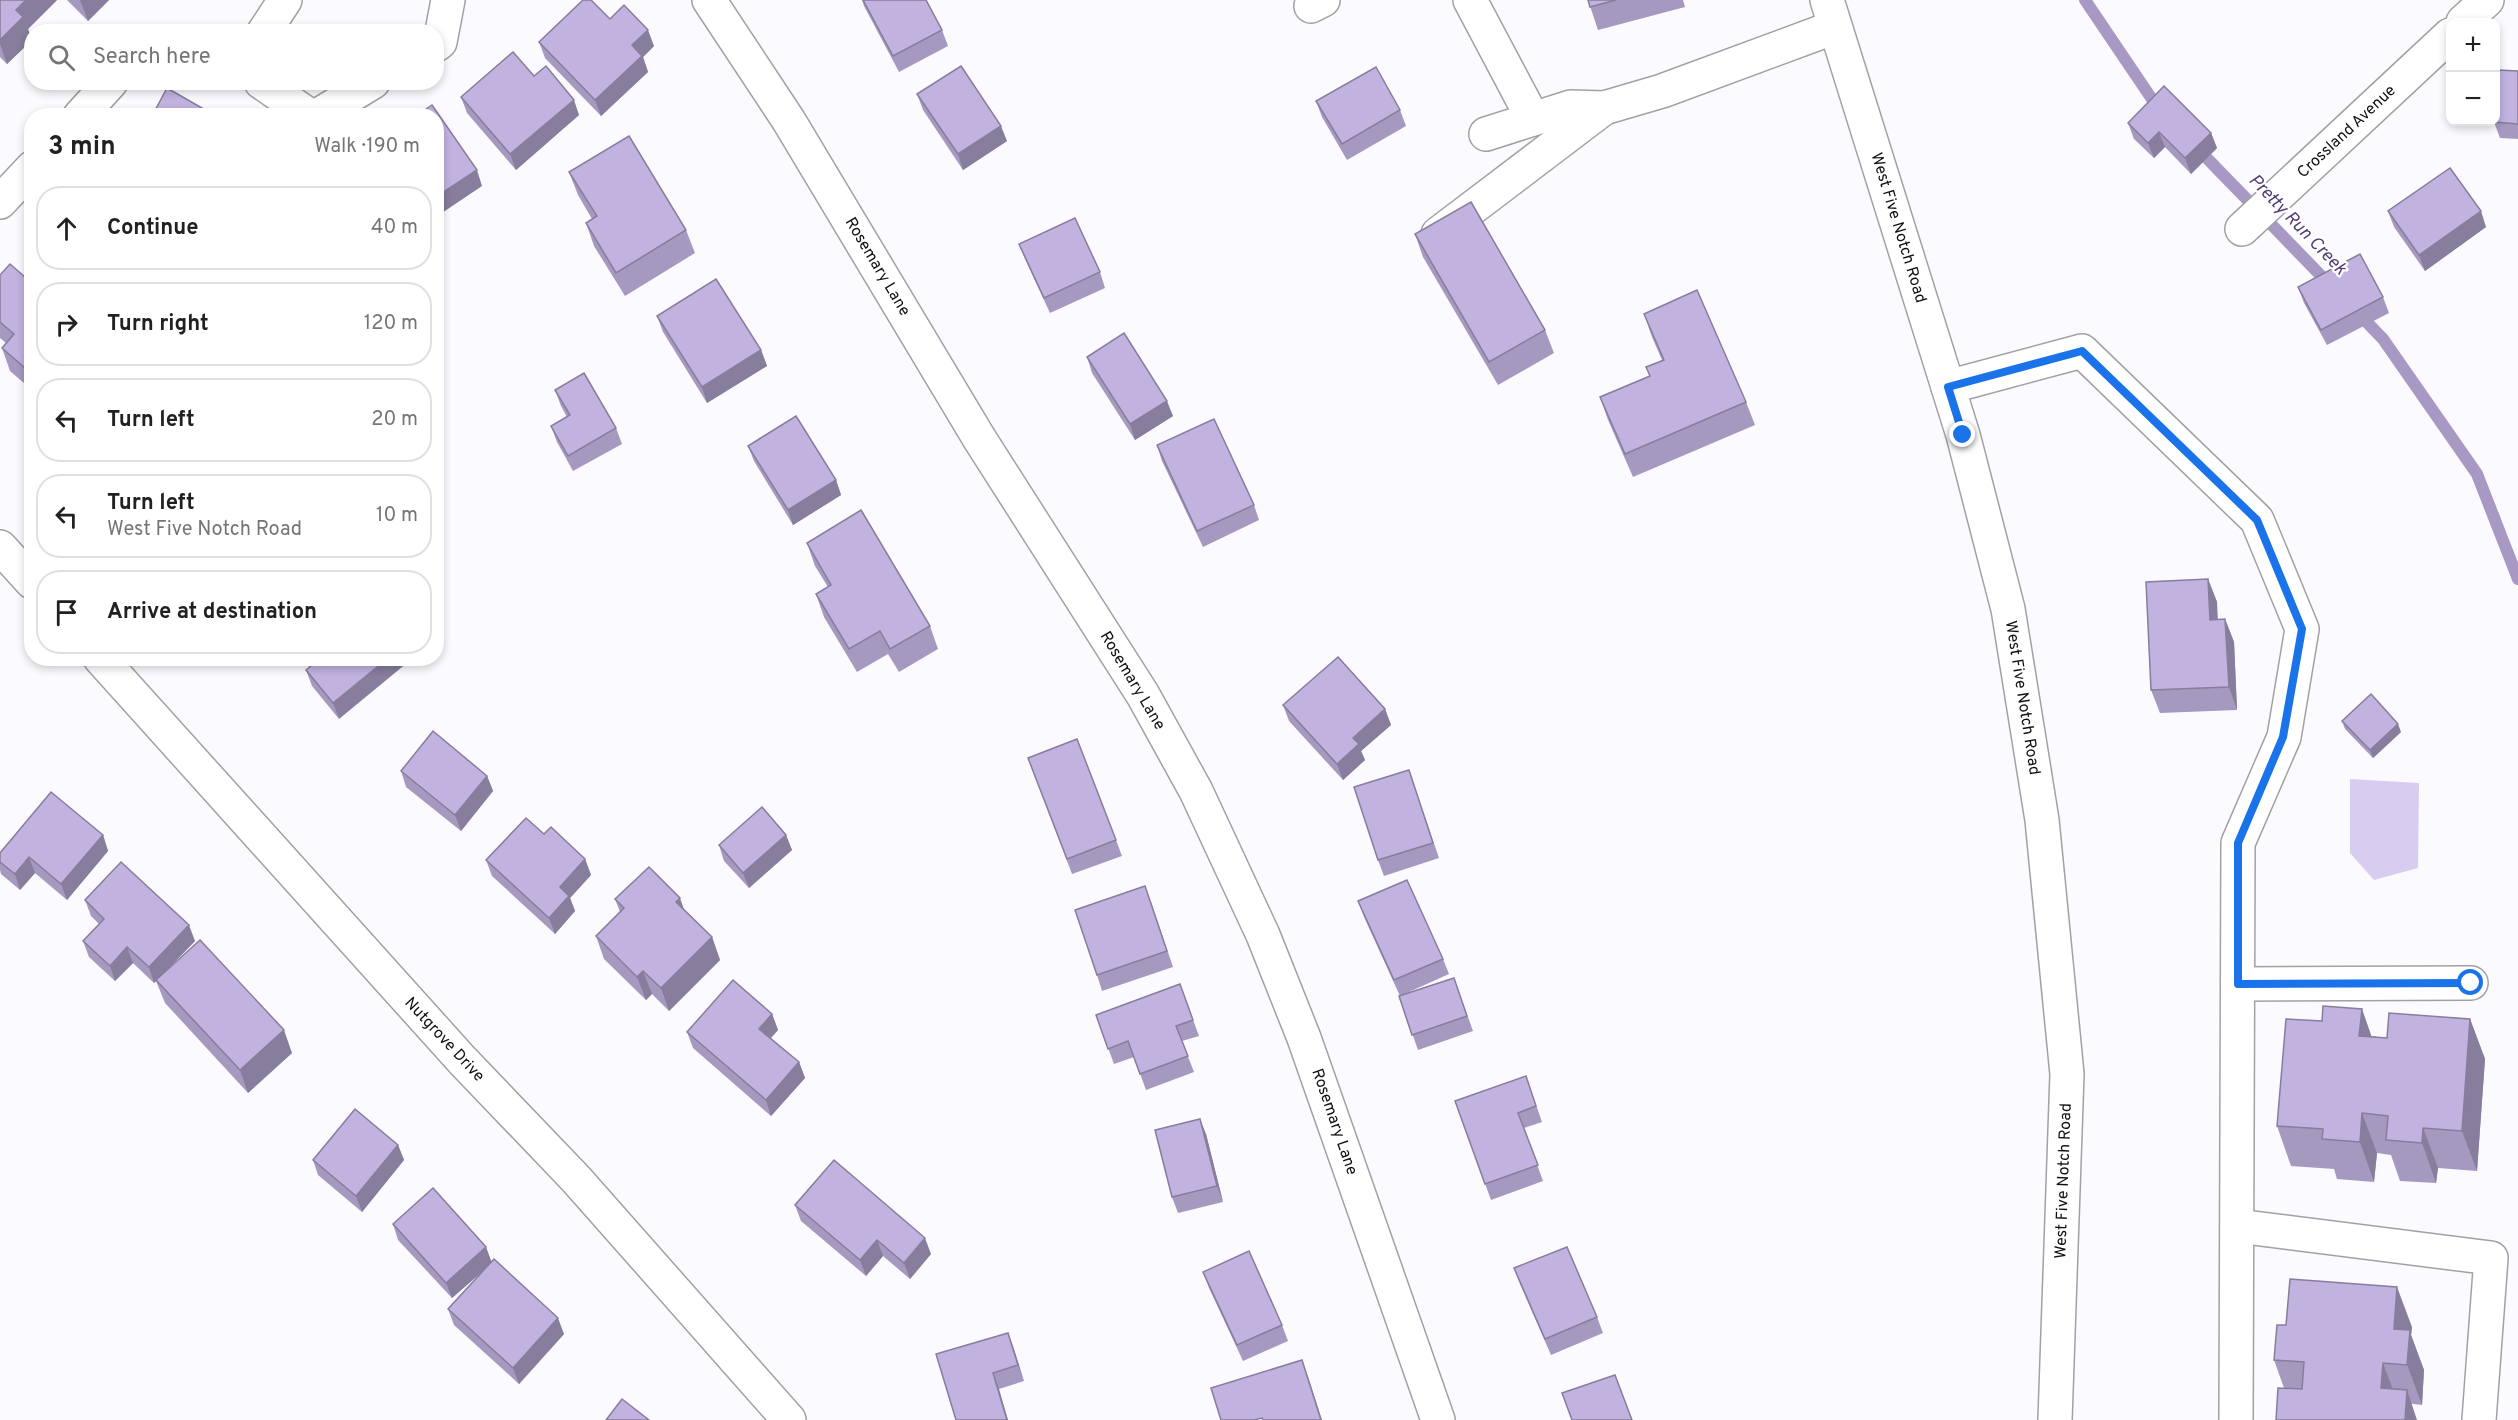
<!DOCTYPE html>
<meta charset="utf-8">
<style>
:root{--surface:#fff;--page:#f6f6f6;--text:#202124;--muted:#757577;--line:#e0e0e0}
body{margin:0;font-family:Overpass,sans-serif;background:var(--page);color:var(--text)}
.controls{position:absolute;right:18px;top:18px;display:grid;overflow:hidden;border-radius:12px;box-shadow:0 3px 9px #0003}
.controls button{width:54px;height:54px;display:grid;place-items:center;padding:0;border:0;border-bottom:2px solid var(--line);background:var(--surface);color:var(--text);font:30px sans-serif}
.stop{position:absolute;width:18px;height:18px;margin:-14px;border:4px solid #1a73e8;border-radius:50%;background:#fff}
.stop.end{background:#1a73e8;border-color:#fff;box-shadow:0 2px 6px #0008}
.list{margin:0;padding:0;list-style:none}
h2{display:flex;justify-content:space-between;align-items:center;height:78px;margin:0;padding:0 24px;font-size:26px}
h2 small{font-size:20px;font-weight:400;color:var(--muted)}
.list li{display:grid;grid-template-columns:39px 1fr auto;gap:18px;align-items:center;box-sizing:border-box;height:84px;margin:0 12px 12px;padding:0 12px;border:2px solid var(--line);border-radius:24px}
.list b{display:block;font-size:22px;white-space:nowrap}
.list p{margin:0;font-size:20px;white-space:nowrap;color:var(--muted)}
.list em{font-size:20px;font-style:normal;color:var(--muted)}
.icon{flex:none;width:33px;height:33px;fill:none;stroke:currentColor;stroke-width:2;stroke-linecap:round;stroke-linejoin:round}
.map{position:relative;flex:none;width:2518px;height:1420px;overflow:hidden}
.search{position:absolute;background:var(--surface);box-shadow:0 3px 9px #0003;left:24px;top:24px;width:420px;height:66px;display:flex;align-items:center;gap:15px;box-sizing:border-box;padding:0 21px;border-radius:24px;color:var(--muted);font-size:22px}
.panel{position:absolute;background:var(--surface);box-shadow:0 3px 9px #0003;left:24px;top:108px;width:420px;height:558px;border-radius:24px}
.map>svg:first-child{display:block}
.green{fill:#d8ccf1}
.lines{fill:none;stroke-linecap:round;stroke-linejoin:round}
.stream{stroke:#a798c4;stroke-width:12}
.minor-casing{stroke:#a2a0a5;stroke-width:36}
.minor{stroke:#fff;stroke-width:33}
.wall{fill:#a699c0}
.shaded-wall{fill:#877d9c}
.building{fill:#c1b2df;stroke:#877d9c;stroke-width:1.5}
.route{stroke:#1a73e8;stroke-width:8}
.labels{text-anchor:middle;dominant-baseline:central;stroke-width:4.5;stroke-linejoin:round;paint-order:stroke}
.street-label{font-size:16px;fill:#111012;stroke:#fff}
.water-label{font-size:18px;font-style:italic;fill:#533d76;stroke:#fff}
</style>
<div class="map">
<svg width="2518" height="1420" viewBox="0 0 2518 1420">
<rect width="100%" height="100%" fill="#fbfaff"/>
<!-- green -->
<polygon class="green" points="2350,779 2419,783 2418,868 2374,880 2350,853"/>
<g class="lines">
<!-- stream -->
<g class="stream">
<polyline points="2085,0 2160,111"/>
<polyline points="2196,147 2332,287"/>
<polyline points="2357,312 2383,339 2477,474 2518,579"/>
</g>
<!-- minor casing -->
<g class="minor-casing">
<g id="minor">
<polyline points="709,0 789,121 979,438 1143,695 1196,791 1263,935 1304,1038 1438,1420"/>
<polyline points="1470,0 1533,119"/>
<polyline points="1827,0 1963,435 2008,609 2042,820 2067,1074 2055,1420"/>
<polyline points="1311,6 1323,0"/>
<polyline points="2463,22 2487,0"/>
<polyline points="264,32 285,0"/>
<polyline points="436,45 440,42 448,0"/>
<polyline points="261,82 310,116"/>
<polyline points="80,116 111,82"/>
<polyline points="317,116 373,82"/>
<polyline points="1486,134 1571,107 1604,108"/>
<polyline points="0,202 32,168"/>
<polyline points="2242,229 2450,35"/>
<polyline points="1438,234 1604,108 1662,91 1835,27"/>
<polyline points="1948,387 2082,351 2257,520 2302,629 2284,737 2238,843 2236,1420"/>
<polyline points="0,547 32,582"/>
<polyline points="100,658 462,1060 576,1179 789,1420"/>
<polyline points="2238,984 2471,983"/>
<polyline points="2237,1226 2491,1258 2479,1420"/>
</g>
</g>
<!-- minor -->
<use href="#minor" class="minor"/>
</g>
<!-- wall -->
<g class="wall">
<polygon points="0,0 57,0 28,29 32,40 7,64 0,57"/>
<polygon points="67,0 109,0 88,21"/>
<polygon points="862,0 926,0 942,30 948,46 899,72 864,6"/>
<polygon points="1588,0 1683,0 1685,7 1598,30"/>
<polygon points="610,19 654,46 643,57 648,72 601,116 545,58 539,42"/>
<polygon points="2518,71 2518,139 2500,138 2494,122"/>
<polygon points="534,76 579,115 516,170 467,113 461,97"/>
<polygon points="917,94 1007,141 963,170 923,110"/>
<polygon points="1316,101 1400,110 1406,126 1347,160 1322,117"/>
<polygon points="2128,123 2211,133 2217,148 2191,174 2165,147 2154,158 2134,139"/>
<polygon points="569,172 686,230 695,253 625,296 594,246 586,223 592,219 578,195"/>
<polygon points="2388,211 2486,227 2425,271 2394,227"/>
<polygon points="1415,234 1545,330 1554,353 1498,385 1423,257"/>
<polygon points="1019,244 1100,272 1105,288 1050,313 1025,259"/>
<polygon points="0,275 32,283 32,390 10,371 2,348 6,343 0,338"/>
<polygon points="2298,287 2383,297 2389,313 2327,345 2304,303"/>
<polygon points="1644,314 1746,402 1755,425 1633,477 1608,420 1600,397 1650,376 1662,360 1652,337"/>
<polygon points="657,316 761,350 767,366 707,403 663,332"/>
<polygon points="1087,357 1173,416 1135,440 1092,373"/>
<polygon points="555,390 616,428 622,444 573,471 557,442 551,426 567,417 561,406"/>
<polygon points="1157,445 1254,505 1259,520 1203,547 1162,461"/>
<polygon points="748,446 836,480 841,495 793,525 754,461"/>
<polygon points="807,543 930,626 938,649 899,672 888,654 857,672 824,617 816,594 828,587 815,566"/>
<polygon points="2208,579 2217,602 2217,619 2225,619 2234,642 2237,710 2160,713 2151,690"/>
<polygon points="320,658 339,719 312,686 306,670"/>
<polygon points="1283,705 1385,709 1391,725 1361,751 1365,760 1343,780 1289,721"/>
<polygon points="2342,721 2401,732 2373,758 2345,729"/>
<polygon points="1028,758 1116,840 1122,856 1072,874"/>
<polygon points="1409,770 1439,858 1384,876 1378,860"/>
<polygon points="401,771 487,776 493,791 461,831 406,787"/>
<polygon points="544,834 585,859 591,875 570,898 575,911 555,934 492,876 486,860"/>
<polygon points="103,835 108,851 67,900 35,873 20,890 1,874 0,870 0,853"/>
<polygon points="786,835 792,850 749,888 724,861 719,845"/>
<polygon points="615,899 684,909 712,937 720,960 669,1011 652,994 646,1000 604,959 596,936 620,912"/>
<polygon points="85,900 195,941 164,973 292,1053 248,1093 165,1003 156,981 154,983 133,963 115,981 89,957 83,941 99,924 91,916"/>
<polygon points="1358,901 1443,959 1449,974 1400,996 1364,917"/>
<polygon points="1151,902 1173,967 1102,991 1097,975"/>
<polygon points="1454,978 1473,1031 1418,1050 1399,996"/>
<polygon points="1180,984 1199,1036 1182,1041 1194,1072 1146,1090 1134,1057 1114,1064 1096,1015"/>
<polygon points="772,1014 778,1030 771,1038 799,1062 805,1078 771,1116 693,1048 687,1032"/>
<polygon points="2470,1019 2485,1059 2477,1171 2438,1168 2436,1183 2400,1181 2391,1155 2377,1153 2374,1182 2337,1179 2334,1169 2291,1166 2277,1126 2371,1036 2387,1038"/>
<polygon points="1526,1076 1542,1122 1524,1128 1543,1181 1491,1200 1455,1101"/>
<polygon points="1206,1134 1223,1202 1178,1213 1172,1197"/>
<polygon points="398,1145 404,1160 362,1212 318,1175 313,1160"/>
<polygon points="795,1205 931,1254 910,1279 883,1256 866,1276 801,1221"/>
<polygon points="393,1224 486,1247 491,1262 564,1334 519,1384 454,1325 448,1309 484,1270 452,1298 398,1240"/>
<polygon points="1514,1268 1597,1317 1603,1333 1551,1355 1520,1284"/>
<polygon points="1203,1272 1282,1325 1288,1341 1243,1361 1209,1288"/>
<polygon points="2412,1327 2411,1335 2424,1370 2422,1405 2284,1388 2274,1360"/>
<polygon points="1008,1333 1024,1381 999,1389 956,1420"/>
</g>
<!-- shaded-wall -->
<g class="shaded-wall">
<polygon points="26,0 57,0 28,29 32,40 7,64 0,44 0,40 16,10"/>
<polygon points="80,0 109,0 88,21"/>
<polygon points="648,30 654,46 643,57 648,72 601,116 595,100 632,45"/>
<polygon points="574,100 579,115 516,170 510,154"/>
<polygon points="1001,126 1007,141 963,170 958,154"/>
<polygon points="2159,132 2165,147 2154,158 2148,143"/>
<polygon points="2211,133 2217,148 2191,174 2185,158"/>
<polygon points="477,170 482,186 436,217 436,197"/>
<polygon points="2481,211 2486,227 2425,271 2419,255"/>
<polygon points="761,350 767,366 707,403 702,387"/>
<polygon points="1167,401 1173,416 1135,440 1130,424"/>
<polygon points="836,480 841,495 793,525 788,510"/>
<polygon points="2208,579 2217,602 2219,642 2210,620"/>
<polygon points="2225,619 2234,642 2237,710 2229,687"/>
<polygon points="388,658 413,658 339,719 333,703"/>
<polygon points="1385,709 1391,725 1361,751 1365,760 1343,780 1337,764 1353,738"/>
<polygon points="2398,724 2401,732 2373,758 2370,750"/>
<polygon points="487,776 493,791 461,831 455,815"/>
<polygon points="103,835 108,851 67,900 61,884"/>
<polygon points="786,835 792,850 749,888 743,873"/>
<polygon points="29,857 35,873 20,890 15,874"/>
<polygon points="585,859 591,875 570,898 575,911 555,934 549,918 560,887"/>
<polygon points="680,898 688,921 676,902"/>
<polygon points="189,925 195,941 154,983 149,967"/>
<polygon points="712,937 720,960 669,1011 661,988"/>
<polygon points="127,947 133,963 115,981 110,966"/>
<polygon points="643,971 652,994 646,1000 637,977"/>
<polygon points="2362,1009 2376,1049 2359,1036"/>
<polygon points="772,1014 778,1030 765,1044 759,1029"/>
<polygon points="2470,1019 2485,1059 2477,1171 2462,1131"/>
<polygon points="284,1030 292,1053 248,1093 240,1070"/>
<polygon points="799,1062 805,1078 771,1116 766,1100"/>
<polygon points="2362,1113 2377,1153 2374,1182 2360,1142"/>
<polygon points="1200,1119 1206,1134 1223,1202 1217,1186"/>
<polygon points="2423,1128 2438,1168 2436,1183 2422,1143"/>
<polygon points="398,1145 404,1160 362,1212 356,1196"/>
<polygon points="925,1238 931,1254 910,1279 904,1263"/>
<polygon points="877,1240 883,1256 866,1276 860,1260"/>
<polygon points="486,1247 492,1263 452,1298 446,1283"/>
<polygon points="2397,1287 2412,1327 2411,1335 2424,1370 2422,1405 2394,1329"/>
<polygon points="558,1318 564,1334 519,1384 513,1368"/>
<polygon points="1008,1333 1014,1349 1024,1381 1018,1365"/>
<polygon points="1302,1360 1310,1383 1322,1420 1321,1420"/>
<polygon points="2383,1363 2398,1403 2381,1388"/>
<polygon points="993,1373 999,1389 1008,1420 1007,1420"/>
<polygon points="2407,1390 2417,1420 2405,1420"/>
</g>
<!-- building -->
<g class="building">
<polygon points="0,0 26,0 16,10 23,17 0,40"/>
<polygon points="583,0 591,0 610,19 624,5 648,30 632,45 642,56 595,100 539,42"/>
<polygon points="863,0 926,0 942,30 893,56"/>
<polygon points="1588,0 1616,0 1590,7"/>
<polygon points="513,52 534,76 546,66 574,100 510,154 461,97"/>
<polygon points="961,66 1001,126 958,154 917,94"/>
<polygon points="1376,67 1400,110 1342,144 1316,101"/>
<polygon points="2498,70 2518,71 2518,124 2494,122 2496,122 2496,99"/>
<polygon points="2164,86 2211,133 2185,158 2159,132 2148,143 2128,123"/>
<polygon points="167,88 216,116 152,116"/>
<polygon points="432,105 477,170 436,197 436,116 416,116"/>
<polygon points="629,136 686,230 616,273 586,223 597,216 569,172"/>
<polygon points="2450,168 2481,211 2419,255 2388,211"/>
<polygon points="1471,202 1545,330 1489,362 1415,234"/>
<polygon points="1075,218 1100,272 1044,298 1019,244"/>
<polygon points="2360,254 2383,297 2321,330 2298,287"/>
<polygon points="10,264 32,283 32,374 2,348 14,334 0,322 0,275"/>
<polygon points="716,279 761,350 702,387 657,316"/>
<polygon points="1697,290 1746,402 1625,454 1600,397 1650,376 1646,367 1664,360 1644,314"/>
<polygon points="1124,333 1167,401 1130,424 1087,357"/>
<polygon points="584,373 616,428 568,456 551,426 570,415 555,390"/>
<polygon points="796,416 836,480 788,510 748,446"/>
<polygon points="1214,419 1254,505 1197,531 1157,445"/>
<polygon points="861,510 930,626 890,649 880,631 849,649 816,594 831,585 807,543"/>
<polygon points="2208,579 2210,620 2225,619 2229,687 2151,690 2146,582"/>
<polygon points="1338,657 1385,709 1353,738 1359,744 1337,764 1283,705"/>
<polygon points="320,658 388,658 333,703 306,670"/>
<polygon points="2371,694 2398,724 2370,750 2342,721"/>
<polygon points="433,731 487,776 455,815 401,771"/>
<polygon points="1077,739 1116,840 1067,859 1028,758"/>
<polygon points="1409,770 1433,843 1378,860 1354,787"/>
<polygon points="51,792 103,835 61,884 29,857 15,874 0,862 0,853"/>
<polygon points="762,807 786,835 743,873 719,845"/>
<polygon points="526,818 544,834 551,827 585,859 560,887 569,896 549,918 486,860"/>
<polygon points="121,862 189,925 149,967 127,947 110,966 83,941 104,919 85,900"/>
<polygon points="649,867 680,898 676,902 712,937 661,988 643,971 637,977 596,936 624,908 615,899"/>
<polygon points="1407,880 1443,959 1394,980 1358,901"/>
<polygon points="1145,886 1167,951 1097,975 1075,910"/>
<polygon points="200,940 284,1030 240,1070 156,980"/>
<polygon points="1454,978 1467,1016 1412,1035 1399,996"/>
<polygon points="733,980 772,1014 759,1029 799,1062 766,1100 687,1032"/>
<polygon points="1180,984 1193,1020 1176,1026 1188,1056 1140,1074 1128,1041 1108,1049 1096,1015"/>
<polygon points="2323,1006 2362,1009 2359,1036 2387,1038 2389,1013 2470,1019 2462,1131 2423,1128 2422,1143 2386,1140 2388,1116 2362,1113 2360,1142 2322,1139 2323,1129 2277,1126 2286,1019 2322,1021"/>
<polygon points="1526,1076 1536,1106 1518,1113 1538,1165 1485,1184 1455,1101"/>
<polygon points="355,1109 398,1145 356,1196 313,1160"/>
<polygon points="1200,1119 1217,1186 1172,1197 1155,1130"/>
<polygon points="834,1160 925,1238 904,1263 877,1240 860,1260 795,1205"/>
<polygon points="433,1188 486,1247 446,1283 393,1224"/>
<polygon points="1567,1247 1597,1317 1545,1339 1514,1268"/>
<polygon points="1249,1251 1282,1325 1237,1345 1203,1272"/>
<polygon points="494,1259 558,1318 513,1368 448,1309"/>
<polygon points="2290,1279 2397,1287 2394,1329 2410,1330 2407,1365 2383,1363 2381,1388 2407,1390 2405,1420 2276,1420 2278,1388 2302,1389 2304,1362 2274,1360 2277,1325 2286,1325"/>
<polygon points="1008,1333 1018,1365 993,1373 1007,1420 956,1420 936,1354"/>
<polygon points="1302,1360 1321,1420 1263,1420 1262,1418 1254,1420 1221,1420 1211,1388"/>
<polygon points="1615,1375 1632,1420 1572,1420 1562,1393"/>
<polygon points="622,1399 649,1420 606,1420"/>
</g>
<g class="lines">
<!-- route -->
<polyline class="route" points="1963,435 1948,387 2082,351 2257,520 2302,629 2283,737 2238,843 2238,984 2471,983"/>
</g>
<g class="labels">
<!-- street labels -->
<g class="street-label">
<text transform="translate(2347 132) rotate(-43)">Crossland Avenue</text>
<text transform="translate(1898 228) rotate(73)">West Five Notch Road</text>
<text transform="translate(877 267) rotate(59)">Rosemary Lane</text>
<text transform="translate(1132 681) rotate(59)">Rosemary Lane</text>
<text transform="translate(2022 698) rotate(81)">West Five Notch Road</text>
<text transform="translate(444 1040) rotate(47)">Nutgrove Drive</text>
<text transform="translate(1334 1122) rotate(71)">Rosemary Lane</text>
<text transform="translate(2064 1181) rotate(-88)">West Five Notch Road</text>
</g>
<!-- water labels -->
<g class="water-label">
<text transform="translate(2297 225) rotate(46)">Pretty Run Creek</text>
</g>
</g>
</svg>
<div class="controls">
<button>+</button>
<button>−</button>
</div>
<div class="stop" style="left:2471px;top:983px"></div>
<div class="stop end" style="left:1963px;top:435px"></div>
<div class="search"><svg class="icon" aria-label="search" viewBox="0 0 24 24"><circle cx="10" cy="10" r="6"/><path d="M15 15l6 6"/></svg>Search here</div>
<section class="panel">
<h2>3 min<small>Walk · 190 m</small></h2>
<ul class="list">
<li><svg class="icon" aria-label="ahead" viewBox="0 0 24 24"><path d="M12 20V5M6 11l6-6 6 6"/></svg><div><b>Continue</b></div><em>40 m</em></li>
<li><svg class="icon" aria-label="right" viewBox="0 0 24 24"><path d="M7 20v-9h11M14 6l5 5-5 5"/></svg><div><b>Turn right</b></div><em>120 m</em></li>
<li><svg class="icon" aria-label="left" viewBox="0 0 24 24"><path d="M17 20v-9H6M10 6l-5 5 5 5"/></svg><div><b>Turn left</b></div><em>20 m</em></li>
<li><svg class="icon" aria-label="left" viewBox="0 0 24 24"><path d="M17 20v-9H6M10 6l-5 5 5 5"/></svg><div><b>Turn left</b><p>West Five Notch Road</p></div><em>10 m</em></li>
<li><svg class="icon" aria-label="arrive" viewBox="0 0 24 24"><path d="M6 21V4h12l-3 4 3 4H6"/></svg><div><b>Arrive at destination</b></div></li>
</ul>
</section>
</div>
